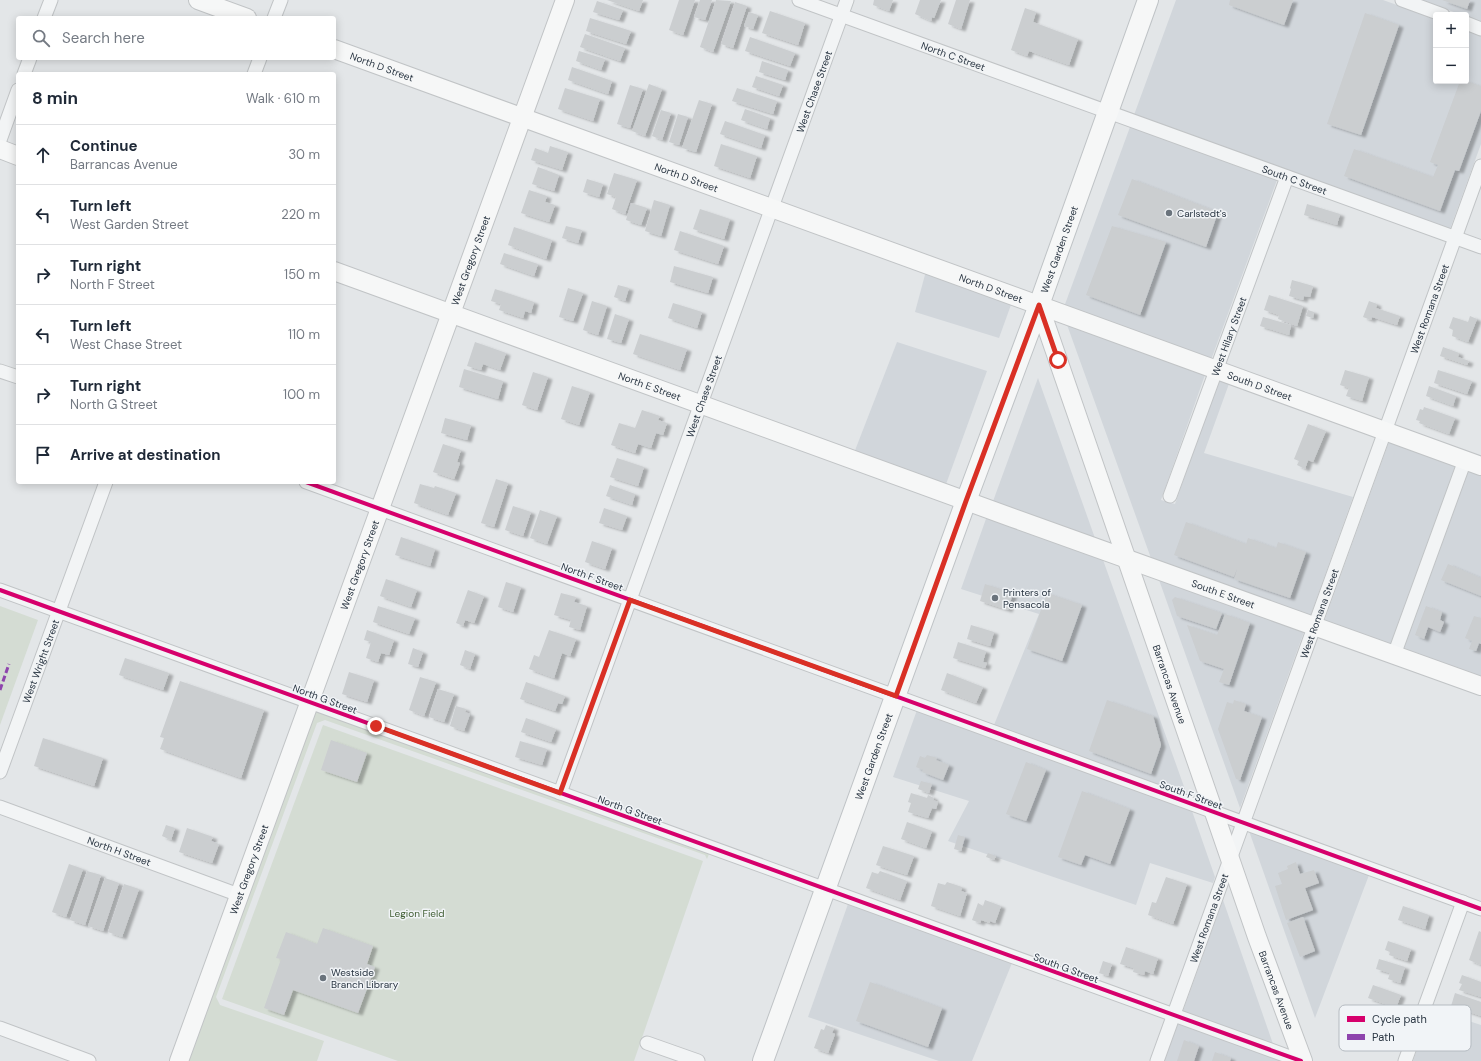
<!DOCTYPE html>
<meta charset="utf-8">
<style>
:root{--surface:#fff;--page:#f2f2f3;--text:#1f2937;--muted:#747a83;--line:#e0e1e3}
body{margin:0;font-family:"DM Sans",sans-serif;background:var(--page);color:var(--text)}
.controls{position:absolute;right:12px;top:12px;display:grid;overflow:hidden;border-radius:4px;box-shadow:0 2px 10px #0003}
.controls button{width:36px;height:36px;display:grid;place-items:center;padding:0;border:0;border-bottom:1px solid var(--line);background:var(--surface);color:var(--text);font:20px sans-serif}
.stop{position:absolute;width:12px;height:12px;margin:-9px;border:3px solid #d93025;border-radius:50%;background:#fff}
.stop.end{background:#d93025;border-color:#fff;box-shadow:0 1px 4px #0008}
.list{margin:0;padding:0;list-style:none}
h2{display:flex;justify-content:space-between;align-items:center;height:52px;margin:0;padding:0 16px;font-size:17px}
h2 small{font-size:13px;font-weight:400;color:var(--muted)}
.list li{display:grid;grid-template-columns:26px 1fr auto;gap:12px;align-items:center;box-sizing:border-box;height:60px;padding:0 16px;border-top:1px solid var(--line)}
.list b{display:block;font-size:15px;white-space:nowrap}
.list p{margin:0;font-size:13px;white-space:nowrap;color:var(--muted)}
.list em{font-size:13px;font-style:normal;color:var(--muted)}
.icon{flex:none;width:22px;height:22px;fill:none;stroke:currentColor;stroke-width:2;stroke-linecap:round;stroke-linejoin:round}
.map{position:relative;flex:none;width:1481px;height:1061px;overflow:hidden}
.search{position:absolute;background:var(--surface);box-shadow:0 2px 10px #0003;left:16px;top:16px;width:320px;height:44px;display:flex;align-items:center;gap:10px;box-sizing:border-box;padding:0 14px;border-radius:4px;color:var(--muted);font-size:15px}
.panel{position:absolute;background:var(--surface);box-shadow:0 2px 10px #0003;left:16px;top:72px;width:320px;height:412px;border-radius:4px}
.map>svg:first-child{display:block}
.built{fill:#d1d6db}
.green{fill:#d4dcd3}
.building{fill:#cbced0;filter:url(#shadow)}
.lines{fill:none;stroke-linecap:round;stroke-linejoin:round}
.street-casing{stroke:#c1c4c6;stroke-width:15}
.secondary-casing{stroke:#c1c4c6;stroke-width:20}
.primary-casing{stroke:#bfc3c6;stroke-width:22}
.street{stroke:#f2f4f5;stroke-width:13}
.secondary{stroke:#f6f7f7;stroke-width:18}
.primary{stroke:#f6f7f7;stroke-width:20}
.quiet{stroke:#8e44ad;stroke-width:3;stroke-dasharray:6 3;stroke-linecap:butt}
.cycleway-casing{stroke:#f1f4f7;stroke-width:6}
.cycleway{stroke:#d6006c;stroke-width:4}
.route{stroke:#d93025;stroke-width:5}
.poi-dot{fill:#6a737c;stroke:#f1f4f7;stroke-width:1.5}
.labels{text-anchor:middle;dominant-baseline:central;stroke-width:3;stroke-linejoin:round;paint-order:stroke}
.street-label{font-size:10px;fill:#293542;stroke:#f1f4f7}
.poi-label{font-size:10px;fill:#293542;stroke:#f1f4f7;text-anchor:start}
.park-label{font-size:10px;fill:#425f35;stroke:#f1f4f7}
.key{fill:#f1f4f7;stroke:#b5bbc1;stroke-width:1}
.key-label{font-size:11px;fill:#293542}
</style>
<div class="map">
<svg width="1481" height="1061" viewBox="0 0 1481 1061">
<defs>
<filter id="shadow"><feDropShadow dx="4.5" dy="2.5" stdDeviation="1" flood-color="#0004"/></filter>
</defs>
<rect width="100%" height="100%" fill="#e3e6e8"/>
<!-- built -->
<g class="built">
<polygon points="1176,0 1383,0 1436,19 1436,81 1466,81 1466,30 1481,36 1481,144 1450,229 1134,115"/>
<polygon points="1421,0 1481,0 1481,22 1466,16 1466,15 1462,15"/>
<polygon points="1130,127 1277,180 1211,360 1064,307"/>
<polygon points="926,271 1012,302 999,338 915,312"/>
<polygon points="1066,322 1206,372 1161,500 1175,504 1220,377 1230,381 1204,453 1353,497 1310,617 1152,561"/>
<polygon points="897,342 987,371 945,487 854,453"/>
<polygon points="1038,378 1096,541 992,504"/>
<polygon points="1390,439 1481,472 1481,679 1324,622"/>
<polygon points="987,516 1102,557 1187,795 994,725 1039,614 961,589"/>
<polygon points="1158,577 1305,629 1240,808"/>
<polygon points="917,710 1192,811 1215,877 1213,883 1150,863 1136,905 948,841 969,801 893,777"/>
<polygon points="1249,831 1369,875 1315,1018"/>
<polygon points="1223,900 1273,1044 1183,1011"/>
<polygon points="848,904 1012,963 972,1061 939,1061 808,1017"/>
<polygon points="1432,1009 1481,1025 1481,1061 1413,1061"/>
<polygon points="1178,1024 1279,1060 1279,1061 1164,1061"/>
</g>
<!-- green -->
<g class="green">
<polygon points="0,606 38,620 0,725"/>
<polygon points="314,711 709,854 707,859 705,855 325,720 317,723 216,997 220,1005 324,1041 317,1061 187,1061"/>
<polygon points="323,725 703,861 634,1061 398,1061 222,999"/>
</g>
<!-- building -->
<g class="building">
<polygon points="607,0 643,0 639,11"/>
<polygon points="679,0 695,0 683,35 669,30"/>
<polygon points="700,0 712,0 705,20 694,17"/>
<polygon points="716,0 731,1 713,52 700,47"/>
<polygon points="874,0 893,0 889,11 873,5"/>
<polygon points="920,0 941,0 934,18 932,17 931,21 915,14"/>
<polygon points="956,0 970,0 961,29 948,24"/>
<polygon points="1230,0 1293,0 1284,25 1229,5"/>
<polygon points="1442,0 1470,0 1467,9"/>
<polygon points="597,1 623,10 619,20 593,12"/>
<polygon points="735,2 747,6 733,48 721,44"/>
<polygon points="1025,8 1036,12 1033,22 1078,39 1069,65 1029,51 1027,56 1011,50"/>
<polygon points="770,11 805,23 798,45 762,33"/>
<polygon points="749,12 758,15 753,29 744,26"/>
<polygon points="1365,13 1399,25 1361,135 1327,124"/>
<polygon points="590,18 631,31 626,44 586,31"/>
<polygon points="585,34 625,48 620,61 580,47"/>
<polygon points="750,37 795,53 790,66 745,51"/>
<polygon points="579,51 605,59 601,70 576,61"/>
<polygon points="762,61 788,70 785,80 759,72"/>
<polygon points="572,67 612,81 608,94 568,80"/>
<polygon points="756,76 783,85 779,96 752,87"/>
<polygon points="1460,81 1466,81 1481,86 1481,111 1459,171 1455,170 1440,211 1344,176 1354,149 1433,177 1438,165 1430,162"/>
<polygon points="649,84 662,89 645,136 632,131"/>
<polygon points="630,85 643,89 630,128 617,124"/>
<polygon points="565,88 600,99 593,121 558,109"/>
<polygon points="737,88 777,101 773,114 732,101"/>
<polygon points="699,100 712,104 696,152 682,148"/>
<polygon points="745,109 770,118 767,129 741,120"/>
<polygon points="661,110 671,113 662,140 652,136"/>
<polygon points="678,114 688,117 679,145 669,142"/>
<polygon points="725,121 765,135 761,148 720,134"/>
<polygon points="721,144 757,156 750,178 714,166"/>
<polygon points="550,146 568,152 562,170 531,160 535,148 548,153"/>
<polygon points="538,167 559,175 554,191 532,184"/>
<polygon points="614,173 637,180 625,214 612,209 616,197 607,194"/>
<polygon points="587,179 603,184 599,197 583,192"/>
<polygon points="1132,179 1218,212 1206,247 1118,215"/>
<polygon points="529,190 547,196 545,202 555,205 549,222 521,213"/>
<polygon points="654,200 670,205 661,236 645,231"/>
<polygon points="631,203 647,208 641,225 626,220"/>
<polygon points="1307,204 1340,214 1337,225 1304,215"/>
<polygon points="700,209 730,219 724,239 693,229"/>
<polygon points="566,226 582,230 578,243 562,238"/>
<polygon points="1112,226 1166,242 1140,315 1086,295"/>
<polygon points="514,227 552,240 546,259 508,245"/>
<polygon points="680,231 724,246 718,264 674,250"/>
<polygon points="504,253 538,264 534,276 500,264"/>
<polygon points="674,266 713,277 708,293 670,282"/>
<polygon points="1292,280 1313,286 1310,297 1304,296 1303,300 1289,296 1291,289 1290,288"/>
<polygon points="618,285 629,288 625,301 614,297"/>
<polygon points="568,288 583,293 573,321 559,317"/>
<polygon points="495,289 534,302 531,313 525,311 523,318 499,310 501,304 491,301"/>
<polygon points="1269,295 1303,306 1297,326 1278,319 1279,315 1264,310"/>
<polygon points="592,301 607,306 598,335 583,330"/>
<polygon points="1369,301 1377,304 1376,308 1400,316 1397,325 1372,317 1371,320 1363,317"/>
<polygon points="673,303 702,312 697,328 668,318"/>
<polygon points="1308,310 1314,312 1313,318 1306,316"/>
<polygon points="615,314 629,319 621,343 607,339"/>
<polygon points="1470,316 1477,319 1468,342 1452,336 1453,330 1449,328 1453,317 1468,322"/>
<polygon points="1263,317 1291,325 1289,335 1260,326"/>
<polygon points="640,334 687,349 680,370 633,354"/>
<polygon points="475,342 506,353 500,370 483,364 481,370 467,366"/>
<polygon points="1443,347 1459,353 1458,357 1469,361 1467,365 1440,356"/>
<polygon points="464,369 503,381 498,399 459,387"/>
<polygon points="1345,370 1369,377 1362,401 1346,396 1349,388 1340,385"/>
<polygon points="1438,370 1472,381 1467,394 1434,383"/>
<polygon points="533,372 548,377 537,410 522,405"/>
<polygon points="572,386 590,392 579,425 561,419"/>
<polygon points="1429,386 1456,396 1453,406 1426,396"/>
<polygon points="1424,407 1455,418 1449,434 1419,423 1420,421 1416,420 1420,409 1423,410"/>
<polygon points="642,410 660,416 658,420 667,423 663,435 656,433 651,448 638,444 635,453 611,445 619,423 635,428"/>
<polygon points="445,418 471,425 467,440 441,433"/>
<polygon points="1308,424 1326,431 1313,462 1308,460 1305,469 1297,465 1299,461 1294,459"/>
<polygon points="443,444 461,450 457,462 460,463 454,479 433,472"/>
<polygon points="617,458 644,467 638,486 610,477"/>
<polygon points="496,479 508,483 494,527 481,523"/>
<polygon points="420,484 434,488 435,486 456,493 448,515 414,503"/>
<polygon points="610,485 635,494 632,505 606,496"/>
<polygon points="513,506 531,512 523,536 505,530"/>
<polygon points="604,508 627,516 622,530 599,523"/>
<polygon points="540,510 557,516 547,544 530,538"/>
<polygon points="1186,522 1246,544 1248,538 1276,548 1278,542 1306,552 1290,598 1234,579 1237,569 1234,577 1174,555"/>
<polygon points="401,537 435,549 430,566 395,555"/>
<polygon points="592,541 612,548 605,569 585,562"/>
<polygon points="1448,564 1481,578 1481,596 1441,580"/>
<polygon points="386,579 417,590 411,607 380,596"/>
<polygon points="506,582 521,587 513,612 498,607"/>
<polygon points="985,584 1013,593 1008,610 980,601"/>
<polygon points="468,590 484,596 474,623 465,620 463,626 456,623"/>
<polygon points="561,593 576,597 574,602 587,606 580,630 569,627 571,620 554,615"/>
<polygon points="1047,593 1082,605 1062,661 1027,649"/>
<polygon points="1175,597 1222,613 1216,629 1177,616 1172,600"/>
<polygon points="378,606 415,618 409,634 373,622"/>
<polygon points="1426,606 1442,612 1440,620 1444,622 1440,632 1428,627 1424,639 1415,635"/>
<polygon points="1225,614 1250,623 1229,685 1219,682 1224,669 1200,661 1187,625 1217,635"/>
<polygon points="1474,616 1481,618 1481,644 1479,643 1476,651 1469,649 1472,641 1465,638"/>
<polygon points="971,625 994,632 990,646 967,639"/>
<polygon points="367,630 394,640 389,655 381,653 378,662 366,658 371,642 364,640"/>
<polygon points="549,630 576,639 570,656 562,653 554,678 529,669 534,655 539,657"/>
<polygon points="958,642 986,651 983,662 987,663 985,668 953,658"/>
<polygon points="413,648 423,652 418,667 408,664"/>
<polygon points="465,650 475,654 470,669 460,665"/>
<polygon points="125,658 169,673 163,690 119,675"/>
<polygon points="349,672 374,680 367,702 342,694"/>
<polygon points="947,673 983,687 976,703 941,690"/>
<polygon points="420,677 436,682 424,716 409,710"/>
<polygon points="180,681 264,710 241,778 160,749 164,738 160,737"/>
<polygon points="526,682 565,696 562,704 558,703 555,711 520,699"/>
<polygon points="438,689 454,694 444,722 429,717"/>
<polygon points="1107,700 1153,716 1161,745 1151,774 1089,751"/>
<polygon points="1234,700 1246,704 1244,711 1262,717 1240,780 1236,779 1218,729 1227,702 1233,704"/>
<polygon points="456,706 466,709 465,712 470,714 464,731 450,726"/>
<polygon points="526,718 556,729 551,742 521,732"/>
<polygon points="43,738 103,758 94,786 34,766"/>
<polygon points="331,740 367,753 357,782 321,770"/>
<polygon points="520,741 547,749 542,765 515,757"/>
<polygon points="927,755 937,758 936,760 949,765 943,780 922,772 923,770 916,767 920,756 925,758"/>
<polygon points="1026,762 1046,770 1026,821 1006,814"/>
<polygon points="921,781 932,784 929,793 918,789"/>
<polygon points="1082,791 1130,809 1110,864 1085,855 1081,865 1058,857"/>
<polygon points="911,793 927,798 928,795 934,798 933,800 938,802 936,809 932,808 928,818 908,812 911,803 908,802"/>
<polygon points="907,822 932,831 926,848 901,839"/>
<polygon points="166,825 175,828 171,840 162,836"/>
<polygon points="187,828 213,837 211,841 219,844 212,863 179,852"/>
<polygon points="958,835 965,837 961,851 954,849"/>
<polygon points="883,846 914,856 907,875 876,865"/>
<polygon points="988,853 996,856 994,860 986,857"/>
<polygon points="1296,862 1300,874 1314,870 1319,883 1305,888 1313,910 1286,920 1275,886 1282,884 1278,873 1288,869 1287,866"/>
<polygon points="69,864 83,869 66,917 52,912"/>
<polygon points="87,871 101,875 85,925 70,920"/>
<polygon points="880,871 907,881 900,900 866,888 872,872 878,874"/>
<polygon points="1166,877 1187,884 1173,924 1148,915 1152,902 1156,903"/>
<polygon points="105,878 119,883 103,931 88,926"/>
<polygon points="947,882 962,887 961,891 967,893 960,916 931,906 938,883 945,885"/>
<polygon points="124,884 139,889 122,937 108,932"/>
<polygon points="985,900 1001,906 995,923 990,921 990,923 981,920 980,923 972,920 978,903 983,906"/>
<polygon points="1403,906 1429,915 1425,929 1398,920"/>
<polygon points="1303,917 1315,951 1300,957 1287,923"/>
<polygon points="323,928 373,946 367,964 375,967 358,1013 293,990 284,1015 264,1008 281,959 276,958 286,932 317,944"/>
<polygon points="1479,931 1481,932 1481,965 1469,960"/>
<polygon points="1388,941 1411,949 1407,961 1389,955 1390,952 1385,950"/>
<polygon points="1126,947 1158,958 1153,974 1145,971 1144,975 1133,972 1134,968 1120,964"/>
<polygon points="1379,959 1405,967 1400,983 1388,979 1390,973 1376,969"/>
<polygon points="1103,961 1112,964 1108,976 1099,973"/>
<polygon points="1462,975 1481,982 1481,997 1459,990 1462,984 1459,983"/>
<polygon points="870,982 942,1008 928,1047 856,1021"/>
<polygon points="1373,985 1401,995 1396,1008 1368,998"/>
<polygon points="1455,993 1481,1002 1481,1016 1451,1006"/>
<polygon points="826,1025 834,1028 832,1033 835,1034 828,1053 814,1048 821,1029 824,1030"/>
<polygon points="1184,1040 1199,1046 1194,1061 1177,1061"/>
<polygon points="1215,1052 1231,1058 1230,1061 1212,1061"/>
</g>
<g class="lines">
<!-- street casing -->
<g class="street-casing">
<g id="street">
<path id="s1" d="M799,0L1481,247"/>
<polyline points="1402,0 1443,15"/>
<polyline points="44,18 51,0"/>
<polyline points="274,18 281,0"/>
<polyline points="1466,23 1481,29"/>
<polyline points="24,74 30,58"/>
<polyline points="254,74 260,58"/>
<polyline points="0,140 18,90"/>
<polyline points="0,371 18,377"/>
<polyline points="306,482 1481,909"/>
<path id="s2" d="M1170,496L1287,177"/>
<polyline points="0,590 1301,1061"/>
<polyline points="1394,655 1465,460"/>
<path id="s3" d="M0,772L106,482"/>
<path id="s4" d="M560,793L847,0"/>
<path id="s5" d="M0,807L239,895"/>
<polyline points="0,1028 89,1061"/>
<polyline points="647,1043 698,1061"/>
<path id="s6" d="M1157,1061L1481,166"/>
<polyline points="1405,1061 1463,902"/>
</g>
</g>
<!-- secondary casing -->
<g class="secondary-casing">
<g id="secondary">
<polyline points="198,0 247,18"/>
<path id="s7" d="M334,49L1481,466"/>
<polyline points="0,149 18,156"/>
<path id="s8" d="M334,271L1013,518L1481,686"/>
<path id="s9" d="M1039,305L1257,937L1303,1061"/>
<path id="s10" d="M179,1061L565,0"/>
</g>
</g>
<!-- primary casing -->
<g class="primary-casing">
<g id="primary">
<path id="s11" d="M763,1061L966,501L1039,305L1148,0"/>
</g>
</g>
<!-- street -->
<use href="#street" class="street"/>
<!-- secondary -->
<use href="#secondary" class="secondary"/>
<!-- primary -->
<use href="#primary" class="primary"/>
<!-- quiet -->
<polyline class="quiet" points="0,690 9,664"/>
<!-- cycleway casing -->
<g class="cycleway-casing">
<g id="cycleway">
<polyline points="306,482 1481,909"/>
<polyline points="0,590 1301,1061"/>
</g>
</g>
<!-- cycleway -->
<use href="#cycleway" class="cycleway"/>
</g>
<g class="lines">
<!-- route -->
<polyline class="route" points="376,726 560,793 630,600 896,696 966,501 1039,305 1058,360"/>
</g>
<!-- markers -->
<g class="poi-dot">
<circle cx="1169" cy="213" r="4"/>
<circle cx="995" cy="598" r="4"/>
<circle cx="323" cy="978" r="4"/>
</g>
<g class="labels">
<!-- street labels -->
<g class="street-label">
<text stroke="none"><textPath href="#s1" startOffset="164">North C Street</textPath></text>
<text stroke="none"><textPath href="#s7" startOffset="51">North D Street</textPath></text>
<text stroke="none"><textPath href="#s4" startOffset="746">West Chase Street</textPath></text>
<text stroke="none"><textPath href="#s7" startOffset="375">North D Street</textPath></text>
<text stroke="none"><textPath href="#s1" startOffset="527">South C Street</textPath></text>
<text stroke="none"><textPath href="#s11" startOffset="864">West Garden Street</textPath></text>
<text stroke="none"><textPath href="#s10" startOffset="852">West Gregory Street</textPath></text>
<text stroke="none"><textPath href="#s7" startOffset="699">North D Street</textPath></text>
<text stroke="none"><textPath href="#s6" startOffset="800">West Romana Street</textPath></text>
<text stroke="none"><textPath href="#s2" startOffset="170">West Hilary Street</textPath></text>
<text stroke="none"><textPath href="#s7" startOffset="985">South D Street</textPath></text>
<text stroke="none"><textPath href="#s8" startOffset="336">North E Street</textPath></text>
<text stroke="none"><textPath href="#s4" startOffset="422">West Chase Street</textPath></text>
<text stroke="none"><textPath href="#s10" startOffset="528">West Gregory Street</textPath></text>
<text transform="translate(592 577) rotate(20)">North F Street</text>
<text stroke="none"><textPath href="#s8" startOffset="946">South E Street</textPath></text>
<text stroke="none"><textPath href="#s6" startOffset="476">West Romana Street</textPath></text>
<text stroke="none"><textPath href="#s3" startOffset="118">West Wright Street</textPath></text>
<text stroke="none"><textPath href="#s9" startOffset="401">Barrancas Avenue</textPath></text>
<text transform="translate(325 699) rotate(20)">North G Street</text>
<text stroke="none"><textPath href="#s11" startOffset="324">West Garden Street</textPath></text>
<text transform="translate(1191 795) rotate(20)">South F Street</text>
<text transform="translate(630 810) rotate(20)">North G Street</text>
<text stroke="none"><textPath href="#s5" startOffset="127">North H Street</textPath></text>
<text stroke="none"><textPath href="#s10" startOffset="204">West Gregory Street</textPath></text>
<text stroke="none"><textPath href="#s6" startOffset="152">West Romana Street</textPath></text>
<text transform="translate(1066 968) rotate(20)">South G Street</text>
<text stroke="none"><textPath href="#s9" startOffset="725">Barrancas Avenue</textPath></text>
</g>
<!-- poi labels -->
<g class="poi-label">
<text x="1177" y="213">Carlstedt's</text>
<text x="1003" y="592">Printers of<tspan x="1003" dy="12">Pensacola</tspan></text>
<text x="331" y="972">Westside<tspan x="331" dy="12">Branch Library</tspan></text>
</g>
<!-- park labels -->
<g class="park-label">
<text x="417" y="913">Legion Field</text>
</g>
</g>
<!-- legend -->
<rect x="1339" y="1005" width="132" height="46" rx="6" class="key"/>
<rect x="1347" y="1016" width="18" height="6" fill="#d6006c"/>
<rect x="1347" y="1034" width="18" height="6" fill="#8e44ad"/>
<g class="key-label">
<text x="1372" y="1023">Cycle path</text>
<text x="1372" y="1041">Path</text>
</g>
</svg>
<div class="controls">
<button>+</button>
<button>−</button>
</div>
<div class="stop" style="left:1058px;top:360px"></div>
<div class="stop end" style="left:376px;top:726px"></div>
<div class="search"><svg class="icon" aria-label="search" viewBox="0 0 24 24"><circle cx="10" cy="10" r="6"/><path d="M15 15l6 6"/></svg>Search here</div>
<section class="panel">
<h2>8 min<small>Walk · 610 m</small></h2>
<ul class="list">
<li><svg class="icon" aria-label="ahead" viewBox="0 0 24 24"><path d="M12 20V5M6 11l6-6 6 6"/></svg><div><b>Continue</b><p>Barrancas Avenue</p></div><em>30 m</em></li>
<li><svg class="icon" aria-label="left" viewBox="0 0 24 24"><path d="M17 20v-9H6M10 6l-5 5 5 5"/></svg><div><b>Turn left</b><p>West Garden Street</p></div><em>220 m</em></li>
<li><svg class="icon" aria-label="right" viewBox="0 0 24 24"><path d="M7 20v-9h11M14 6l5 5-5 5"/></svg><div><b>Turn right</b><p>North F Street</p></div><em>150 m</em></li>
<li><svg class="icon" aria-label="left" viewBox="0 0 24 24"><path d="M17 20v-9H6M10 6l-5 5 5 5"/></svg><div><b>Turn left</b><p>West Chase Street</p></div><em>110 m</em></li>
<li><svg class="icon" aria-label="right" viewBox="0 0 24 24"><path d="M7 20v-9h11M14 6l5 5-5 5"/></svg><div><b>Turn right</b><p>North G Street</p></div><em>100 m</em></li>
<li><svg class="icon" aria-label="arrive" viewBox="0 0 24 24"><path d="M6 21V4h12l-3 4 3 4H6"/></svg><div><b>Arrive at destination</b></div></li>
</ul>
</section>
</div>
